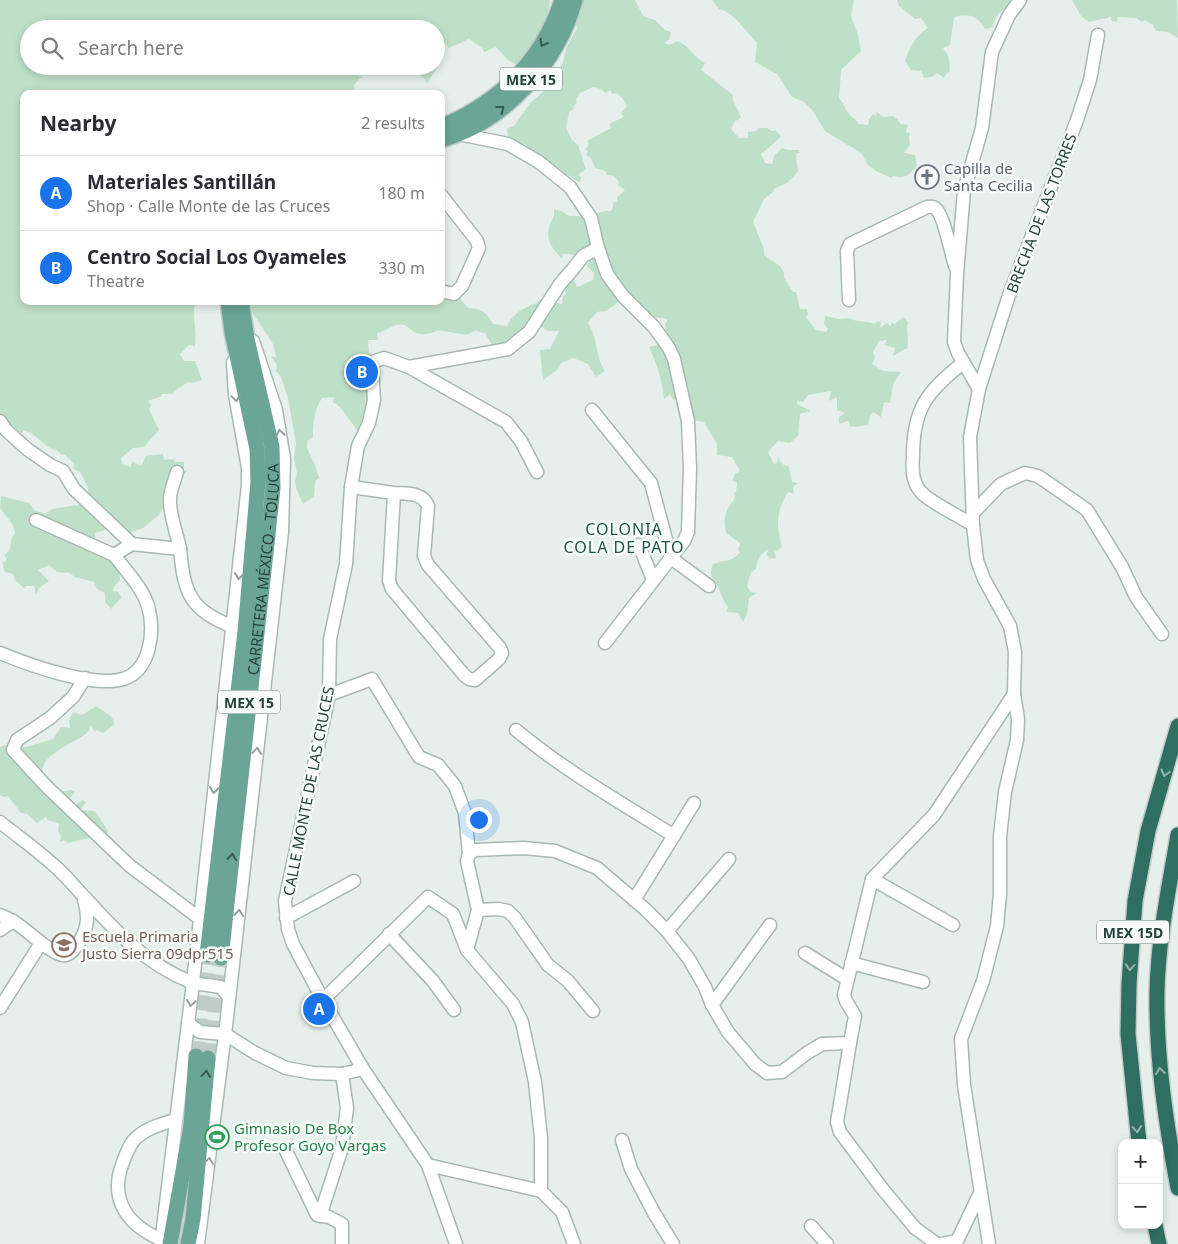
<!DOCTYPE html>
<meta charset="utf-8">
<style>
:root{--surface:#fff;--page:#f7f7f7;--text:#2b2b33;--muted:#7c7c81;--line:#e1e1e2;--accent:#1a73e8}
body{margin:0;font-family:"Noto Sans",sans-serif;background:var(--page);color:var(--text)}
.controls{position:absolute;right:15px;bottom:15px;display:grid;overflow:hidden;border-radius:10px;box-shadow:0 2px 8px #0003}
.controls button{width:45px;height:45px;display:grid;place-items:center;padding:0;border:0;border-bottom:1px solid var(--line);background:var(--surface);color:var(--text);font:25px sans-serif}
.you{position:absolute;left:478px;top:819px;width:18px;height:18px;margin:-12px;border:4px solid #fff;border-radius:50%;background:#1a73e8;box-shadow:0 0 0 8px #1a73e833}
.badge{display:grid;place-items:center;width:32px;height:32px;border-radius:50%;background:var(--accent);color:#fff;font-size:16px;font-weight:700}
.pin{position:absolute;translate:-50% -50%;border:2px solid #fff;box-shadow:0 1px 5px #0006}
.list{margin:0;padding:0;list-style:none}
h2{display:flex;justify-content:space-between;align-items:center;height:65px;margin:0;padding:0 20px;font-size:21px}
h2 small{font-size:16px;font-weight:400;color:var(--muted)}
.list li{display:grid;grid-template-columns:32px 1fr auto;gap:15px;align-items:center;box-sizing:border-box;height:75px;padding:0 20px;border-top:1px solid var(--line)}
.list b{display:block;font-size:19px;white-space:nowrap}
.list p{margin:0;font-size:16px;white-space:nowrap;color:var(--muted)}
.list em{font-size:16px;font-style:normal;color:var(--muted)}
.icon{flex:none;width:28px;height:28px;fill:none;stroke:currentColor;stroke-width:2;stroke-linecap:round;stroke-linejoin:round}
.map{position:relative;flex:none;width:1178px;height:1244px;overflow:hidden}
.search{position:absolute;background:var(--surface);box-shadow:0 2px 8px #0003;left:20px;top:20px;width:425px;height:55px;display:flex;align-items:center;gap:12px;box-sizing:border-box;padding:0 18px;border-radius:28px;color:var(--muted);font-size:19px}
.panel{position:absolute;background:var(--surface);box-shadow:0 2px 8px #0003;left:20px;top:90px;width:425px;height:215px;border-radius:10px}
.map>svg:first-child{display:block}
.green{fill:#bfe0c8}
.lines{fill:none;stroke-linecap:round;stroke-linejoin:round}
.major-tunnel{stroke:#bfccc8;stroke-width:15;stroke-dasharray:15 8;stroke-linecap:butt}
.minor-casing{stroke:#a8b8b2;stroke-width:15}
.major-casing{stroke:#c2cac8;stroke-width:18}
.highway-casing{stroke:#c2cac8;stroke-width:18}
.minor{stroke:#fff;stroke-width:12}
.major{stroke:#6aa596;stroke-width:15}
.highway{stroke:#2f6f62;stroke-width:15}
.oneway{stroke:#365b51}
.oneway2{stroke:#92a09c}
.oneway3{stroke:#93b5ae}
.labels{text-anchor:middle;dominant-baseline:central;stroke-width:5;stroke-linejoin:round;paint-order:stroke}
.shield{fill:#f7fbf9;stroke:#637a73;stroke-width:1}
.shield-label{font-size:14px;font-weight:bold;fill:#24423a}
.worship-label{font-size:15px;fill:#5b616d;stroke:#f7fbf9;text-anchor:start}
.street-label{font-size:15px;fill:#24423a;stroke:#f7fbf9}
.education-label{font-size:15px;fill:#785e54;stroke:#f7fbf9;text-anchor:start}
.leisure-label{font-size:15px;fill:#27864d;stroke:#f7fbf9;text-anchor:start}
.neighbourhood-label{font-size:16px;letter-spacing:1px;fill:#1f5548;stroke:#f7fbf9}
</style>
<div class="map">
<svg width="1178" height="1244" viewBox="0 0 1178 1244">
<rect width="100%" height="100%" fill="#e6efeb"/>
<!-- green -->
<g class="green">
<path d="M0,0H550L546,24L538,34L530,50L517,65L508,60L496,47L484,52L482,48L469,39L449,48L436,35V29H29V66H352L355,69L356,75L362,76L354,85L355,94H24V301H195C192,313 197,331 195,346L189,345L180,354L184,361H195L202,380L192,383L188,382L171,394H162V396L148,401L151,405L149,409L159,430L144,447L133,448L121,458L122,464L131,467L132,461L141,466L146,456L163,454L164,460L173,459L175,462H184V471L189,470L179,479L159,515L143,528L129,533L107,528L103,531L95,533L96,548L119,564L120,580L114,587L113,591L119,592L121,598L111,609L105,602V593L97,589L94,582L75,577L69,573L57,572L49,565L38,570L49,581L39,588L36,595L34,586H26L24,588L15,580L13,574L5,572L2,563L7,560L4,555L9,551L12,538L15,533L13,525L0,508L1,496L29,503L34,510L45,514L52,509L78,505L84,501L88,496V487L80,472L73,469L74,464L65,455L60,454L57,450C43,448 37,433 23,430L22,434L14,427L0,429Z"/>
<path d="M579,0H635L643,16L655,20L665,30L671,32L669,40L664,43L669,45L678,41C691,47 694,58 705,63L701,70L733,95V100L741,117L738,120L735,121L731,129L739,138H748V132L756,131L759,128H767L772,131L776,130L781,137L761,154L765,163L772,164L774,156L782,148L789,150H799L800,153L796,154L798,172L787,183L774,189L773,192L764,199L753,222L764,249V255L780,266L784,273V278L793,292H796L800,309H807L808,315L806,317L816,330L826,332L828,329L824,324L825,316L839,319L850,318C857,323 866,320 874,324L878,321L881,322L880,328L887,323L891,326V323L895,324L903,317L908,322C905,333 910,338 907,348L893,356L895,348L884,345L887,340L879,341L873,352L875,357L872,364C884,373 887,371 901,372L893,384L890,403L884,402L881,417L873,412L870,417L868,425L851,427L848,421L839,424V417L845,413L837,410V397L829,401L831,391L808,395L803,402L797,401V404L811,411L800,414L798,436L790,443L778,441L768,452L774,464L777,463L778,457L782,464L789,467L792,482L798,483L793,487L794,494L788,492C776,511 776,526 782,547L777,551L774,550L776,558L770,559L766,554L769,549C760,553 757,560 756,569L751,572L747,586L751,592L757,593L749,598L747,614L743,622L738,613L727,612L728,607C721,598 722,594 717,585C711,575 709,576 713,564C724,560 733,562 740,552L738,550L740,543L726,533C723,516 725,512 735,498L734,493L736,492L737,482L732,481L735,474L740,471L732,457L717,455V444L704,422L692,420L675,399L673,400L670,394L664,399C663,381 656,362 649,347L662,344L666,328L665,324L668,319L648,316L649,313L628,300L620,301L606,311L597,312L588,323C598,337 595,357 605,371L596,377L588,364L573,358L561,363L557,370L543,380L540,350L550,349L559,331H548L540,326L523,335L507,346L494,348L485,333L478,332L477,330L466,335L438,330C432,334 421,336 414,332C411,330 408,326 404,325C395,322 386,332 377,333L378,340H368L369,352L372,356V402L358,431L340,407L333,402L334,397L322,398C314,410 313,423 313,437L307,441V448L315,465L319,478L315,481L314,496L303,504L296,488L295,481L297,473L294,458L296,443L288,398L281,377L276,371L277,365L271,356L276,357L273,344L250,309V301H441V298L447,295H457L468,308C482,309 486,311 493,324L507,326C512,316 518,311 529,306C534,304 536,304 540,300L547,302L550,295L557,303L562,304L563,296L565,295L566,284L569,285L574,280L577,287L593,280L594,273L587,266L589,261L571,254H563L562,259C554,250 545,241 549,228C551,219 555,220 554,209L562,211L569,216H582L588,221C592,213 601,211 610,211L613,208V203L617,201V198L625,190L618,185L619,182L614,176L607,175L605,171L595,168L591,158L586,155L588,151L585,149L589,144L587,141L611,128L609,124L624,117L621,113L627,106L623,99L617,93L612,94L610,90L606,93L601,89L593,87L580,93L576,100L577,102L573,107L574,109L569,112L566,128L572,140L578,145L586,169L578,175L582,177L579,182L570,176L562,174L537,156L534,151L524,144L518,146L516,142L508,137L507,129L514,126L530,103L545,90L553,80L563,62L567,46L577,29L575,14Z"/>
<path d="M712,0H854L851,16L858,35L861,51L841,70L839,98C844,103 845,109 849,114C852,118 856,119 859,124L868,125L869,119L873,114L877,116L876,112L884,117L894,116L902,125L904,124L908,125L906,130L907,133H910L909,138L910,145L904,153L915,155L917,166C909,175 906,179 893,176L891,178L876,171L868,165L861,153L825,131L813,111L804,102L792,97L777,74L755,62L757,43C746,32 734,12 719,9Z"/>
<path d="M892,0H1021C1007,7 996,10 993,27L985,29C978,16 968,13 954,17L950,45L943,48L949,57L950,71L947,73L944,78L937,73L932,77L924,78L921,71L911,70L905,61C909,48 916,35 928,28L921,18L915,19L899,6L897,0Z"/>
<polygon points="1072,0 1177,0 1178,38 1168,32 1156,31 1153,25 1145,20 1142,22 1136,18 1118,17 1117,22 1112,21 1111,17 1089,22 1081,16"/>
<polygon points="436,63 438,66 427,84 423,77 413,71 414,66 436,66"/>
<path d="M96,706L111,716L115,724L103,733L97,730L95,732L91,725C90,727 90,730 88,732C75,744 39,753 42,776L53,781L52,785L58,792L71,790L75,792L70,798L76,805L82,800L86,802L80,810L95,811L108,831L107,834L110,842L89,838L68,843L64,840L60,842L61,837L58,830L59,824L48,820L46,817L37,823L27,814L21,813L8,796L3,797L0,795V747L5,745L26,747L53,739L61,727L70,728L69,721L73,712L82,715Z"/>
</g>
<g class="lines">
<!-- major-tunnel -->
<g class="major-tunnel">
<polyline points="196,1056 207,955"/>
<polyline points="208,1058 221,958"/>
</g>
<!-- minor casing -->
<g class="minor-casing">
<g id="minor">
<polyline points="459,134 508,144 539,162 570,187 591,218 598,248 607,274 623,296 654,327 669,348 674,359 688,421 690,468 688,532 684,541 605,643"/>
<polyline points="441,195 477,241 479,248 462,286 454,294 445,292"/>
<path d="M849,300L847,251L850,244L927,207C930,207 932,206 935,208C944,214 951,254 955,266"/>
<path d="M963,363C927,391 913,409 913,456C912,469 912,482 921,492C929,502 961,517 973,525"/>
<polyline points="409,367 508,349 529,332 560,284 573,269 583,256 598,248"/>
<polyline points="979,389 958,353 954,342 957,274 964,191 982,128 992,52 1009,15 1020,0"/>
<polyline points="592,410 651,483 671,558 709,586"/>
<polyline points="0,421 6,430 27,449 50,465 63,471 74,489 132,544"/>
<path d="M177,472C175,480 170,490 170,499C169,514 177,533 180,549"/>
<path d="M351,487L394,493L389,581L392,589L464,675L469,679L475,680L499,659L502,653L500,648L428,565L424,556L428,506C423,492 406,494 394,493"/>
<polyline points="973,513 1001,484 1025,473 1038,476 1087,510 1122,567 1136,597 1162,634"/>
<polyline points="36,520 114,555"/>
<polyline points="639,545 653,580"/>
<path d="M0,653C29,665 93,688 123,679C151,671 155,630 148,606C142,587 126,571 114,555L132,544L180,549C184,593 190,611 234,627"/>
<polyline points="85,678 73,697 50,718 17,740 13,750 46,786 130,866 199,918"/>
<polyline points="329,695 372,679 419,757 438,765 455,786 465,813 469,854 475,850 524,848 555,851 597,868 645,909 667,931 689,959 705,987 712,1005 728,1032 755,1064 767,1073 782,1072 807,1053 822,1044 850,1043 855,1016 846,1001 844,995 872,879 934,815 1014,694"/>
<path d="M516,730C565,771 620,802 674,836"/>
<path d="M0,822C22,840 48,857 67,878C104,918 139,962 191,982C199,985 212,985 221,987L229,997"/>
<polyline points="872,879 953,925"/>
<polyline points="634,900 694,803"/>
<polyline points="478,910 498,909 508,911 515,918 548,965 568,981 593,1011"/>
<path d="M0,915C5,917 10,919 14,922C26,928 54,958 66,955C73,953 76,946 80,941C88,927 89,916 84,900"/>
<polyline points="286,918 354,881"/>
<polyline points="0,930 13,921"/>
<polyline points="667,931 729,859"/>
<polyline points="389,934 433,981 454,1010"/>
<polyline points="467,950 478,910 467,861 469,854"/>
<polyline points="805,953 847,979"/>
<polyline points="851,963 923,982"/>
<polyline points="323,1000 428,897 453,914 467,950 513,1004 522,1022 535,1082 541,1138 541,1191"/>
<polyline points="712,1005 770,925"/>
<polyline points="0,1008 41,943"/>
<polyline points="188,1023 200,1032 225,1034 255,1053 286,1068 313,1073 342,1074 363,1069"/>
<polyline points="850,1043 837,1122 840,1132 881,1187 915,1228 937,1244"/>
<polyline points="622,1140 631,1169 654,1213 673,1244"/>
<polyline points="286,1151 317,1215 329,1217 342,1224 342,1244"/>
<polyline points="428,1165 541,1191 562,1212 574,1244"/>
<polyline points="320,1216 342,1148 347,1108 342,1074"/>
<polyline points="811,1226 827,1244"/>
<path d="M162,1240C129,1226 109,1201 122,1165C125,1157 128,1147 134,1140C144,1129 161,1124 175,1120"/>
<polyline points="161,1244 192,991 248,485 248,468 235,395 233,362"/>
<polyline points="198,1244 226,1026 282,532 284,459 276,410 253,341"/>
<polyline points="456,1244 428,1165 363,1069 323,1000 293,944 288,929 285,901 329,695 330,639 346,564 351,487 358,446 369,423 374,400 372,368 375,361 384,358 409,367 506,422 521,441 537,472"/>
<polyline points="941,1244 957,1241 980,1193"/>
<polyline points="989,1244 964,1085 961,1039 983,981 997,926 1000,894 1000,836 1005,792 1017,740 1018,719 1014,694 1015,652 1010,626 984,579 977,560 973,525 970,437 979,389 1009,295 1077,120 1090,80 1098,35"/>
</g>
</g>
<!-- major casing -->
<g class="major-casing">
<g id="major">
<path d="M441,126C457,121 471,112 485,103C523,77 548,43 562,0"/>
<path d="M441,140C505,122 558,63 575,0"/>
<polyline points="207,955 245,632 258,482 257,449 232,332 228,301"/>
<path id="s1" d="M221,958L273,488L272,447L247,339L241,301"/>
<polyline points="170,1244 191,1126 196,1056"/>
<polyline points="188,1244 193,1219 208,1058"/>
</g>
</g>
<!-- highway casing -->
<g class="highway-casing">
<g id="highway">
<path d="M1178,835C1169,887 1158,940 1157,992C1156,1059 1166,1123 1178,1188"/>
<polyline points="1139,1143 1128,1034 1129,984 1135,901 1148,831 1178,726"/>
<polyline points="1155,1225 1159,1244"/>
</g>
</g>
<!-- minor -->
<use href="#minor" class="minor"/>
<!-- major -->
<use href="#major" class="major"/>
<!-- highway -->
<use href="#highway" class="highway"/>
</g>
<!-- one-way arrows -->
<defs><path id="oneway-chevron" d="M-2-3.5L2.5 0L-2 3.5" fill="none" stroke-width="1.6" stroke-linecap="round" stroke-linejoin="round" transform="scale(1.25)"/></defs>
<g class="oneway">
<use href="#oneway-chevron" transform="translate(543 43) rotate(120)"/>
<use href="#oneway-chevron" transform="translate(501 109) rotate(-37)"/>
<use href="#oneway-chevron" transform="translate(232 857) rotate(-84)"/>
<use href="#oneway-chevron" transform="translate(206 1074) rotate(-85)"/>
</g>
<g class="oneway2">
<use href="#oneway-chevron" transform="translate(236 398) rotate(82)"/>
<use href="#oneway-chevron" transform="translate(280 433) rotate(-99)"/>
<use href="#oneway-chevron" transform="translate(239 576) rotate(96)"/>
<use href="#oneway-chevron" transform="translate(257 751) rotate(-84)"/>
<use href="#oneway-chevron" transform="translate(214 790) rotate(97)"/>
<use href="#oneway-chevron" transform="translate(239 913) rotate(-84)"/>
<use href="#oneway-chevron" transform="translate(191 1003) rotate(98)"/>
<use href="#oneway-chevron" transform="translate(209 1161) rotate(-83)"/>
</g>
<g class="oneway3">
<use href="#oneway-chevron" transform="translate(1165 773) rotate(106)"/>
<use href="#oneway-chevron" transform="translate(1130 967) rotate(94)"/>
<use href="#oneway-chevron" transform="translate(1160 1071) rotate(-97)"/>
<use href="#oneway-chevron" transform="translate(1137 1129) rotate(85)"/>
</g>
<!-- icons -->
<defs>
<g id="church-ring" transform="scale(1.25)"><circle r="9.5" fill="#f7fbf9" stroke="#6b7280" stroke-width="1.5"/><path d="M-1.2-6h2.4v3.5h3.3v2.4h-3.3V6h-2.4V-.1h-3.3v-2.4h3.3Z" fill="#6b7280"/></g>
<g id="school-ring" transform="scale(1.25)"><circle r="9.5" fill="#f7fbf9" stroke="#8d6e63" stroke-width="1.5"/><path d="M0-5L7-2L0 1L-7-2ZM-4 1L0 2.5L4 1V4Q0 6-4 4Z" fill="#8d6e63"/></g>
<g id="stadium-ring" transform="scale(1.25)"><circle r="9.5" fill="#f7fbf9" stroke="#2e9e5b" stroke-width="1.5"/><path d="M0-5a6.5 5 0 1 0 0 10a6.5 5 0 1 0 0-10ZM-3.5-1.8h7v3.6h-7Z" fill="#2e9e5b"/></g>
</defs>
<g fill-rule="evenodd">
<use href="#church-ring" x="927" y="177"/>
<use href="#school-ring" x="64" y="945"/>
<use href="#stadium-ring" x="217" y="1137"/>
</g>
<g class="labels">
<!-- shield labels -->
<g class="shield">
<rect x="500" y="67.5" width="62" height="23" rx="4"/>
<rect x="218" y="690.5" width="62" height="23" rx="4"/>
<rect x="1097" y="920.5" width="72" height="23" rx="4"/>
</g>
<g class="shield-label">
<text x="531" y="79">MEX 15</text>
<text x="249" y="702">MEX 15</text>
<text x="1133" y="932">MEX 15D</text>
</g>
<!-- worship labels -->
<g class="worship-label">
<text x="944" y="168">Capilla de<tspan x="944" dy="17">Santa Cecilia</tspan></text>
</g>
<!-- street labels -->
<g class="street-label">
<text transform="translate(1041 213) rotate(-69)">BRECHA DE LAS TORRES</text>
<text stroke="none"><textPath href="#s1" startOffset="391">CARRETERA MÉXICO - TOLUCA</textPath></text>
<text transform="translate(308 791) rotate(-79)">CALLE MONTE DE LAS CRUCES</text>
</g>
<!-- education labels -->
<g class="education-label">
<text x="82" y="936">Escuela Primaria<tspan x="82" dy="17">Justo Sierra 09dpr515</tspan></text>
</g>
<!-- leisure labels -->
<g class="leisure-label">
<text x="234" y="1128">Gimnasio De Box<tspan x="234" dy="17">Profesor Goyo Vargas</tspan></text>
</g>
<!-- neighbourhood labels -->
<g class="neighbourhood-label">
<text x="624" y="529">COLONIA<tspan x="624" dy="18">COLA DE PATO</tspan></text>
</g>
</g>
</svg>
<div class="controls">
<button>+</button>
<button>−</button>
</div>
<div class="you"></div>
<div class="pin badge" style="left:319px;top:1009px">A</div>
<div class="pin badge" style="left:362px;top:372px">B</div>
<div class="search"><svg class="icon" aria-label="search" viewBox="0 0 24 24"><circle cx="10" cy="10" r="6"/><path d="M15 15l6 6"/></svg>Search here</div>
<section class="panel">
<h2>Nearby<small>2 results</small></h2>
<ul class="list">
<li><span class="badge">A</span><div><b>Materiales Santillán</b><p>Shop · Calle Monte de las Cruces</p></div><em>180 m</em></li>
<li><span class="badge">B</span><div><b>Centro Social Los Oyameles</b><p>Theatre</p></div><em>330 m</em></li>
</ul>
</section>
</div>
